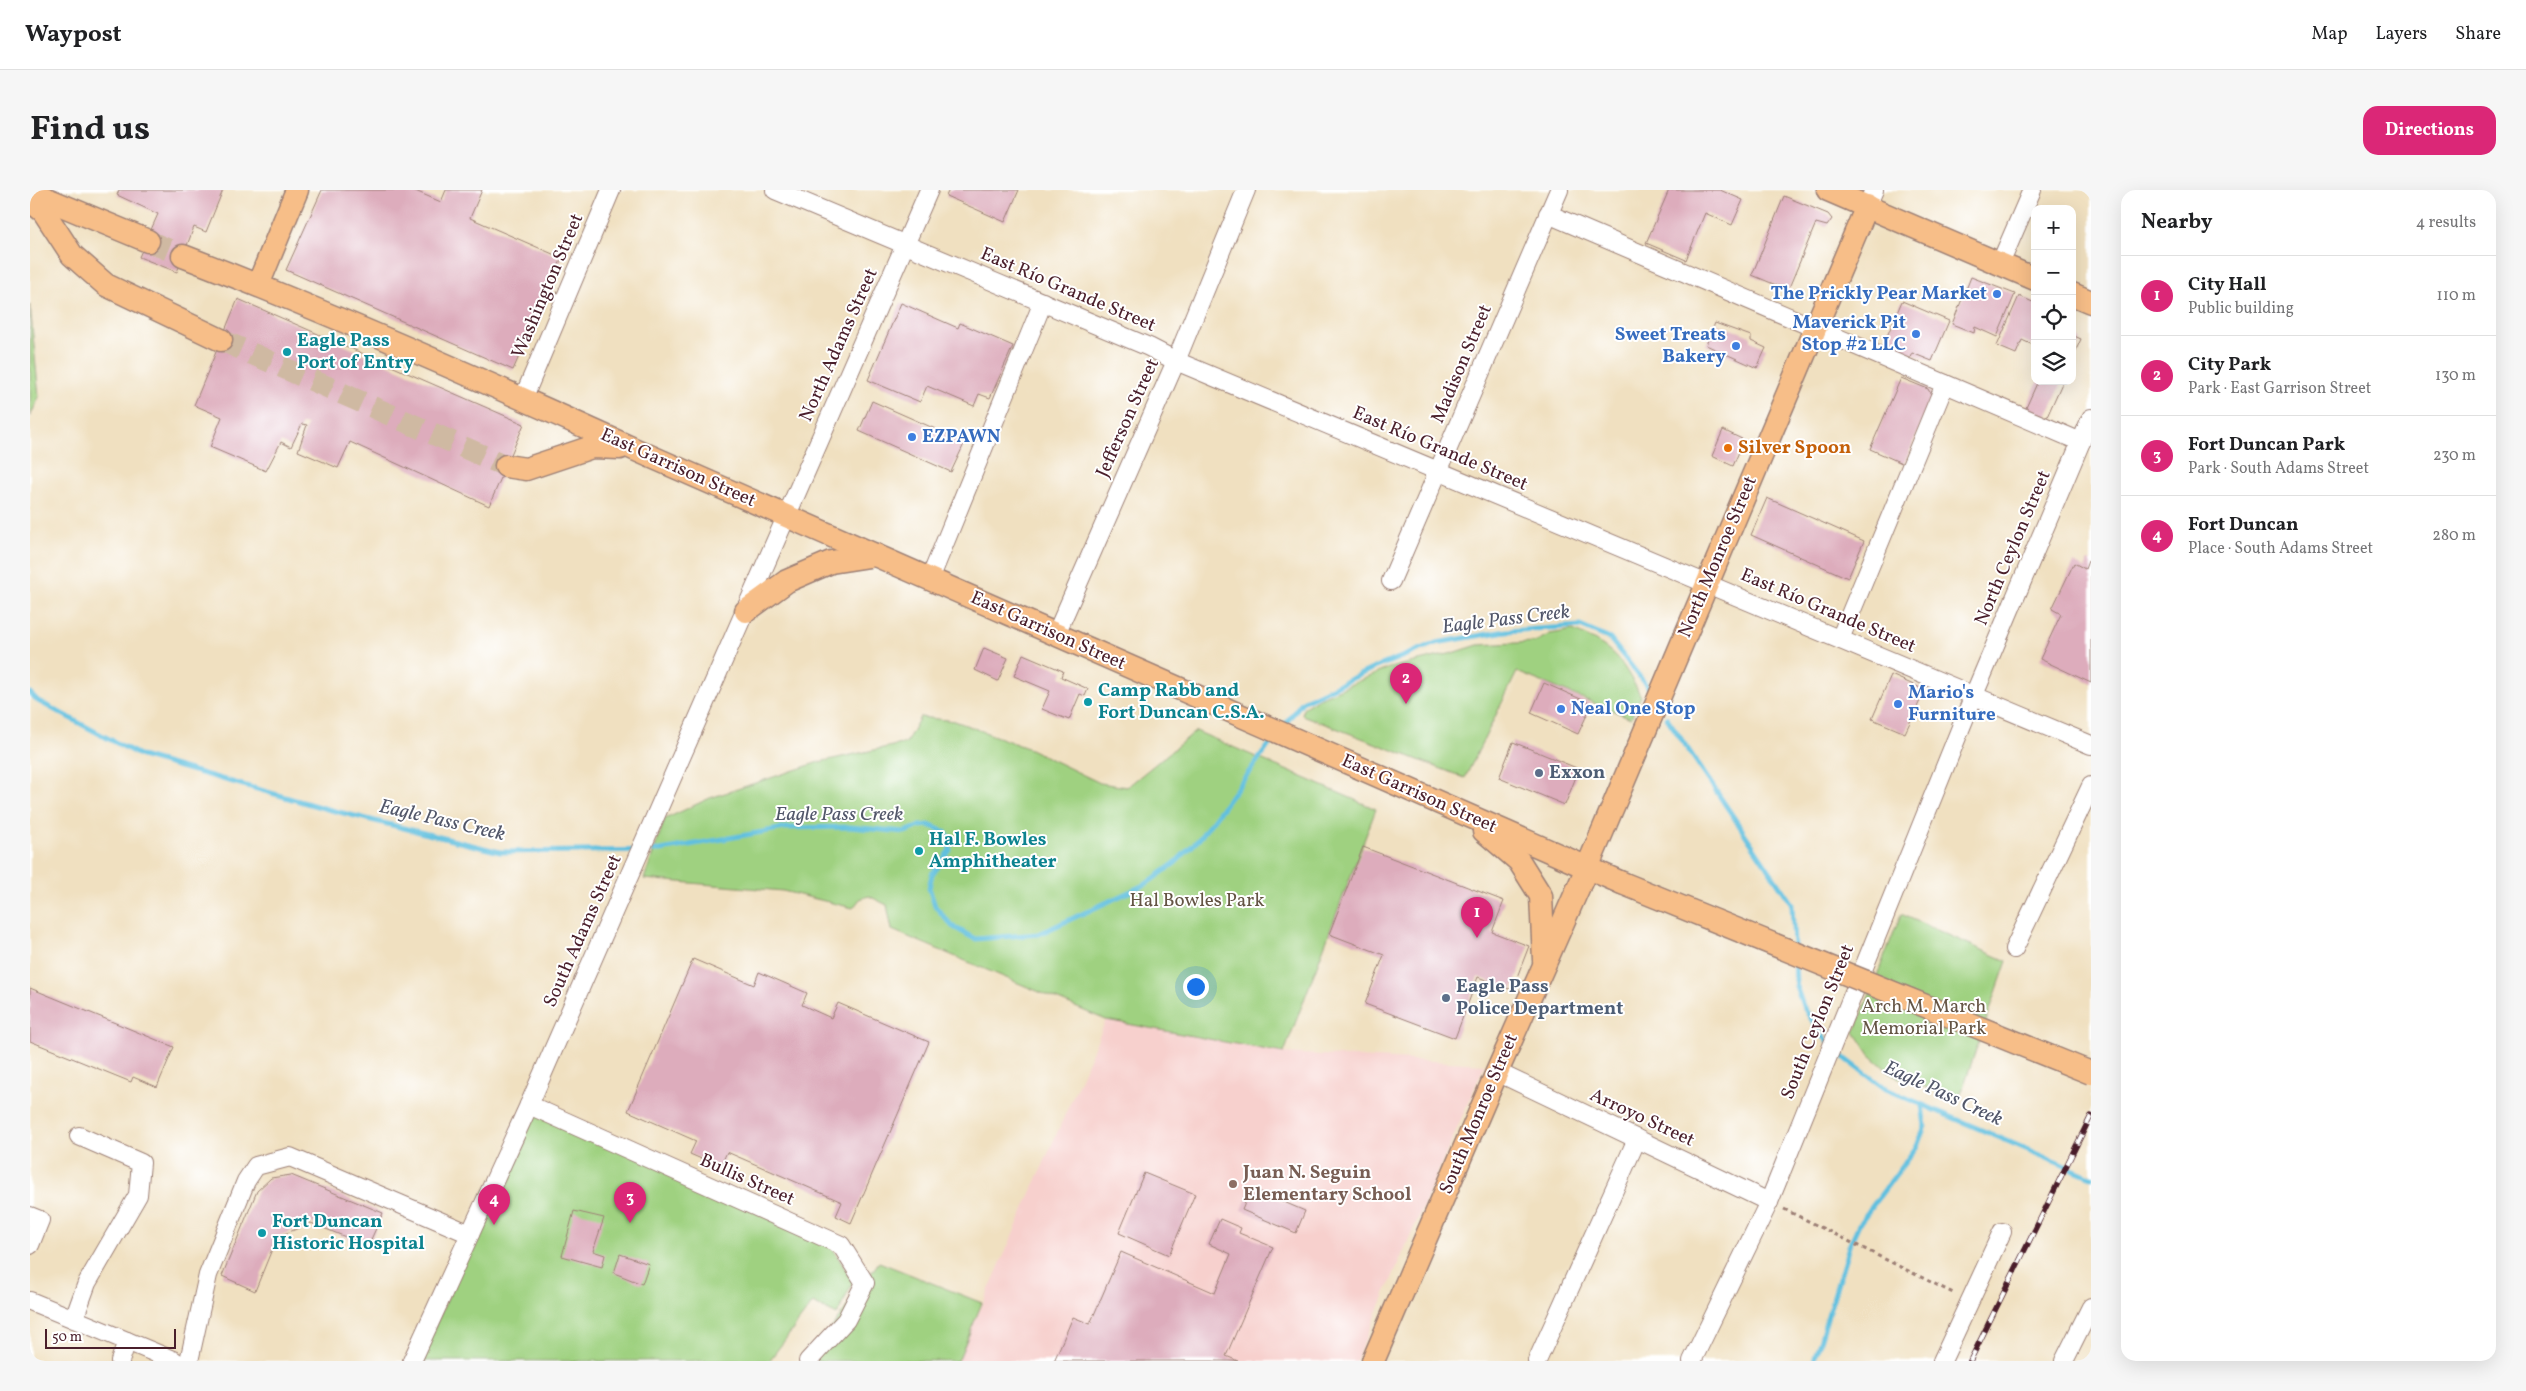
<!DOCTYPE html>
<meta charset="utf-8">
<style>
:root{--surface:#fff;--page:#f6f6f6;--text:#202124;--muted:#757577;--line:#e0e0e0;--accent:#db2777}
body{margin:0;font-family:Vollkorn,serif;background:var(--page);color:var(--text)}
.controls{position:absolute;right:15px;top:15px;display:grid;overflow:hidden;border-radius:10px;box-shadow:0 5px 20px #0002}
.controls button{width:45px;height:45px;display:grid;place-items:center;padding:0;border:0;border-bottom:1px solid var(--line);background:var(--surface);color:var(--text);font:25px sans-serif}
.scale{position:absolute;left:15px;bottom:12px;width:131px;box-sizing:border-box;padding-left:5px;border:2px solid #4a1f2b;border-top:0;font-size:14px;line-height:18px;white-space:nowrap;color:#4a1f2b;-webkit-text-stroke:4px #fff;paint-order:stroke}
.you{position:absolute;left:1165px;top:796px;width:18px;height:18px;margin:-12px;border:4px solid #fff;border-radius:50%;background:#1a73e8;box-shadow:0 0 0 8px #1a73e833}
.badge{display:grid;place-items:center;width:32px;height:32px;border-radius:50%;background:var(--accent);color:#fff;font-size:16px;font-weight:700}
.pin{position:absolute;translate:-50% -41px;filter:drop-shadow(0 1px 2px #0008)}
.pin::after{content:'';position:absolute;top:26px;width:18px;height:15px;background:inherit;clip-path:polygon(0 0,100% 0,50% 100%)}
.list{margin:0;padding:0;list-style:none}
h2{display:flex;justify-content:space-between;align-items:center;height:65px;margin:0;padding:0 20px;font-size:21px}
h2 small{font-size:16px;font-weight:400;color:var(--muted)}
.list li{display:grid;grid-template-columns:32px 1fr auto;gap:15px;align-items:center;box-sizing:border-box;height:80px;padding:0 20px;border-top:1px solid var(--line)}
.list b{display:block;font-size:19px;white-space:nowrap}
.list p{margin:0;font-size:16px;white-space:nowrap;color:var(--muted)}
.list em{font-size:16px;font-style:normal;color:var(--muted)}
.icon{flex:none;width:28px;height:28px;fill:none;stroke:currentColor;stroke-width:2;stroke-linecap:round;stroke-linejoin:round}
.map{position:relative;flex:none;width:2061px;height:1171px;overflow:hidden;border-radius:15px}
header{display:flex;align-items:center;gap:30px;box-sizing:border-box;height:70px;padding:0 25px;background:var(--surface);border-bottom:1px solid var(--line)}
header strong{font-size:24px}
nav{display:flex;gap:28px;margin-inline-start:auto;font-size:18px}
.intro{display:flex;align-items:center;justify-content:space-between;box-sizing:border-box;height:120px;padding:0 30px}
h1{margin:0;font-size:35px}
.button{padding:12px 22px;border-radius:15px;background:var(--accent);color:#fff;font-size:18px;font-weight:700}
main{display:flex;gap:30px;padding:0 30px}
aside{flex:1;background:var(--surface);border-radius:15px;box-shadow:0 5px 20px #0002}
.map>svg:first-child{display:block}
.built{fill:#f7d0cd}
.green{fill:#9fd180;stroke:#747856}
.lines{fill:none;stroke-linecap:round;stroke-linejoin:round}
.stream{stroke:#61c0df;stroke-width:5}
.building{fill:#ddacbc}
.major-tunnel{stroke:#cfb9a2;stroke-width:22;stroke-dasharray:22 11;stroke-linecap:butt}
.minor-casing{stroke:#9d8076;stroke-width:20}
.major-casing{stroke:#9d8076;stroke-width:25}
.path{stroke:#9d8076;stroke-width:3;stroke-dasharray:4 4;stroke-linecap:butt}
.minor{stroke:#fff;stroke-width:18}
.major{stroke:#f7be88;stroke-width:22}
.rail-casing{stroke:#4a1f2b;stroke-width:5.5}
.rail{stroke:#fff;stroke-width:4;stroke-dasharray:11;stroke-linecap:butt}
.major-bridge-casing{stroke:#9d8076;stroke-width:25;stroke-linecap:butt}
.major-bridge{stroke:#f7be88;stroke-width:22}
.shop-dot{fill:#3f7fe0;stroke:#fff;stroke-width:2}
.culture-dot{fill:#0f9aa8;stroke:#fff;stroke-width:2}
.food-dot{fill:#e8710a;stroke:#fff;stroke-width:2}
.service-dot{fill:#5c6f8a;stroke:#fff;stroke-width:2}
.education-dot{fill:#8d6e63;stroke:#fff;stroke-width:2}
.labels{text-anchor:middle;dominant-baseline:central;stroke-width:4;stroke-linejoin:round;paint-order:stroke}
.street-label{font-size:19px;fill:#4a1f2b;stroke:#fff}
.shop-label{font-size:19px;font-weight:bold;fill:#366cbe;stroke:#fff;text-anchor:end}
.culture-label{font-size:19px;font-weight:bold;fill:#0d838f;stroke:#fff;text-anchor:start}
.food-label{font-size:19px;font-weight:bold;fill:#c56008;stroke:#fff;text-anchor:start}
.service-label{font-size:19px;font-weight:bold;fill:#4e5e75;stroke:#fff;text-anchor:start}
.park-label{font-size:19px;fill:#645444;stroke:#fff}
.education-label{font-size:19px;font-weight:bold;fill:#785e54;stroke:#fff;text-anchor:start}
.water-label{font-size:20px;font-style:italic;fill:#52576a;stroke:#fff}
</style>
<header>
<strong>Waypost</strong>
<nav><a>Map</a><a>Layers</a><a>Share</a></nav>
</header>
<div class="intro"><h1>Find us</h1><a class="button">Directions</a></div>
<main>
<div class="map">
<svg width="2061" height="1171" viewBox="0 0 2061 1171">
<rect width="100%" height="100%" fill="#fff"/>
<filter id="ink" filterUnits="userSpaceOnUse"><feTurbulence type="fractalNoise" baseFrequency=".02" numOctaves="2"/><feDisplacementMap in="SourceGraphic" scale="10" xChannelSelector="R" yChannelSelector="G"/><feConvolveMatrix kernelMatrix="1 2 1 2 8 2 1 2 1" color-interpolation-filters="sRGB"/></filter>
<filter id="wash" filterUnits="userSpaceOnUse"><feTurbulence type="fractalNoise" baseFrequency=".0096" numOctaves="4" result="noise"/><feDisplacementMap in="SourceGraphic" scale="20" xChannelSelector="R" yChannelSelector="G"/><feGaussianBlur stdDeviation="1.12" result="paint"/><feColorMatrix in="noise" values="0 0 0 0 0 0 0 0 0 0 0 0 0 0 0 0 0 1.4 0 .05"/><feComposite in="paint" operator="in"/></filter>
<g filter="url(#wash)">
<rect width="100%" height="100%" fill="#f0e0c0"/>
<!-- built -->
<polygon class="built" points="1076,830 1254,863 1455,874 1326,1171 928,1171"/>
<!-- green -->
<g class="green">
<polygon points="0,115 9,207 0,227"/>
<path d="M1543,440C1585,459 1589,466 1611,506L1601,528L1487,482L1435,588L1272,525L1273,518L1287,509L1359,478L1423,463L1448,455L1505,452L1520,444Z"/>
<polygon points="890,527 925,531 1000,559 1070,593 1097,597 1166,541 1346,619 1254,863 1076,830 862,740 857,715 839,706 830,709 823,718 753,701 614,689 635,629 680,608 789,572 876,553"/>
<polygon points="1871,724 1977,771 1929,909 1864,886 1840,865 1825,842"/>
<polygon points="505,918 803,1059 823,1092 807,1125 783,1113 739,1171 389,1171"/>
<polygon points="849,1072 952,1113 928,1171 778,1171"/>
</g>
<g class="lines">
<!-- stream -->
<g class="stream">
<polyline points="0,503 8,511 111,566 297,619 470,662 631,660 755,638 820,637 875,642 890,636 899,635 915,642 919,648 920,660 902,684 899,698 905,716 922,736 945,749 1009,744 1116,694 1145,673 1169,649 1245,547"/>
<polyline points="1637,528 1762,714 1764,756"/>
<polyline points="1252,538 1272,512 1344,478 1406,453 1476,441 1550,436 1580,449 1617,496"/>
<polyline points="1765,769 1766,796 1773,816 1790,843 1816,869 1856,899 2061,987"/>
<polyline points="1784,1171 1819,1056 1829,1034 1887,956 1895,936 1892,916"/>
</g>
</g>
<g id="blocks">
<!-- building -->
<g class="building">
<polygon points="89,0 193,0 176,42 164,37 147,82 109,67 128,24 87,5"/>
<polygon points="292,0 383,0 411,12 416,0 452,0 440,28 532,68 483,180 256,80"/>
<polygon points="919,0 989,0 975,32 916,6"/>
<polygon points="1639,0 1690,0 1713,10 1702,35 1675,23 1656,70 1616,53"/>
<polygon points="1754,6 1798,24 1802,29 1797,36 1786,33 1758,100 1722,85"/>
<polygon points="1941,87 1985,104 1967,147 1945,137 1944,143 1922,134"/>
<polygon points="1989,106 2005,113 2005,156 1992,150 1986,164 1967,156"/>
<polygon points="208,109 494,234 459,316 320,252 308,278 268,261 277,235 272,234 261,257 251,252 236,281 180,257 192,227 164,215"/>
<polygon points="1872,111 1919,131 1902,171 1882,163 1879,170 1852,158"/>
<polygon points="871,113 928,138 930,133 983,156 960,208 949,204 944,216 897,196 890,212 838,190"/>
<polygon points="1685,133 1721,146 1721,151 1736,158 1727,178 1676,155"/>
<polygon points="2042,145 2051,149 2042,169"/>
<polygon points="1871,188 1898,199 1903,208 1874,274 1840,259"/>
<polygon points="2008,191 2033,191 2016,229 1995,220"/>
<polygon points="842,211 935,252 921,282 829,241"/>
<polygon points="1693,240 1714,250 1703,276 1682,266"/>
<polygon points="1737,308 1834,351 1818,388 1721,345"/>
<polygon points="2058,371 2061,372 2061,493 2010,469 2031,424 2022,419 2044,373 2055,379"/>
<polygon points="954,458 978,468 968,491 945,480"/>
<polygon points="993,464 1033,481 1031,487 1058,499 1055,506 1050,504 1039,530 1012,519 1020,501 984,486"/>
<polygon points="1861,485 1895,500 1875,543 1842,529"/>
<polygon points="1514,493 1562,514 1548,544 1501,523"/>
<polygon points="1483,552 1549,579 1535,615 1469,588"/>
<polygon points="1333,657 1474,711 1462,742 1499,756 1482,800 1448,787 1425,848 1335,814 1354,765 1299,744"/>
<polygon points="663,769 724,795 729,782 777,803 772,815 801,828 808,813 899,852 821,1033 806,1026 812,1012 697,962 690,977 660,964 666,951 598,921"/>
<polygon points="0,798 144,857 127,897 103,887 101,892 0,851"/>
<polygon points="1114,983 1165,1004 1139,1065 1089,1043"/>
<polygon points="261,985 353,1023 338,1056 281,1033 247,1047 225,1101 192,1086 227,1001 241,988"/>
<polygon points="1221,998 1275,1021 1266,1043 1212,1020"/>
<polygon points="544,1021 574,1028 563,1061 575,1065 572,1077 532,1066"/>
<polygon points="1190,1029 1211,1038 1209,1043 1243,1057 1196,1166 1208,1171 1024,1171 1043,1127 1060,1134 1091,1062 1185,1103 1201,1064 1179,1054"/>
<polygon points="590,1064 619,1074 612,1094 584,1083"/>
</g>
</g>
</g>
<g filter="url(#ink)">
<use href="#blocks" fill-opacity="0" stroke="#9d8076" stroke-width="1"/>
<g class="lines">
<!-- major-tunnel -->
<g class="major-tunnel">
<polyline points="118,51 153,66"/>
<polyline points="191,150 476,276"/>
</g>
<!-- minor casing -->
<g class="minor-casing">
<g id="minor">
<polyline points="745,0 1119,157 1146,171 2061,555"/>
<polyline points="1837,16 1844,0"/>
<polyline points="1518,24 2051,252"/>
<polyline points="1970,74 2002,0"/>
<polyline points="493,209 581,0"/>
<polyline points="900,389 1013,112"/>
<polyline points="1361,391 1529,0"/>
<polyline points="1026,444 1146,171 1216,0"/>
<polyline points="1810,449 1915,194"/>
<polyline points="1984,759 2061,596"/>
<polyline points="1467,882 1739,1012"/>
<polyline points="499,915 811,1055 835,1093 816,1130 778,1171"/>
<polyline points="49,946 111,973 108,1005 57,1093 44,1129 145,1171"/>
<polyline points="0,1026 10,1030 0,1055"/>
<polyline points="0,1111 44,1129"/>
<polyline points="90,1171 97,1151"/>
<polyline points="159,1171 178,1085 216,991 226,976 260,967 440,1044"/>
<polyline points="382,1171 499,915 899,0"/>
<polyline points="1507,1171 1607,949"/>
<polyline points="1662,1171 1739,1012 1944,505 2061,228"/>
<polyline points="1912,1171 1972,1042"/>
<polyline points="2034,1171 2061,1117"/>
</g>
</g>
<!-- major casing -->
<g class="major-casing">
<g id="major">
<polyline points="1798,0 2005,89"/>
<polyline points="0,2 118,51"/>
<polyline points="0,10 14,22 42,65 76,95 191,150"/>
<path d="M153,66C306,125 457,192 606,260L1592,693"/>
<polyline points="228,95 267,0"/>
<polyline points="2042,104 2061,112"/>
<polyline points="476,276 496,279 562,257 590,258"/>
<polyline points="716,421 757,391 801,372 846,365"/>
<polyline points="1454,641 1489,671 1511,706 1514,770"/>
<polyline points="1343,1171 1467,882 1557,678 1837,16"/>
</g>
</g>
<!-- path -->
<polyline class="path" points="1754,1019 1925,1104"/>
<!-- minor -->
<use href="#minor" class="minor"/>
<!-- major -->
<use href="#major" class="major"/>
<!-- rail casing -->
<g class="rail-casing">
<polyline id="rail" points="1940,1171 2061,926"/>
</g>
<!-- rail -->
<use href="#rail" class="rail"/>
<!-- major-bridge casing -->
<g class="major-bridge-casing">
<polyline id="major-bridge" points="1592,693 2061,883"/>
</g>
<!-- major-bridge -->
<use href="#major-bridge" class="major-bridge"/>
</g>
</g>
<!-- markers -->
<g class="shop-dot">
<circle cx="1967" cy="104" r="5"/>
<circle cx="1886" cy="144" r="5"/>
<circle cx="1706" cy="156" r="5"/>
<circle cx="882" cy="247" r="5"/>
<circle cx="1868" cy="514" r="5"/>
<circle cx="1531" cy="519" r="5"/>
</g>
<g class="culture-dot">
<circle cx="257" cy="162" r="5"/>
<circle cx="1058" cy="512" r="5"/>
<circle cx="889" cy="661" r="5"/>
<circle cx="232" cy="1043" r="5"/>
</g>
<circle class="food-dot" cx="1698" cy="258" r="5"/>
<g class="service-dot">
<circle cx="1509" cy="583" r="5"/>
<circle cx="1416" cy="808" r="5"/>
</g>
<circle class="education-dot" cx="1203" cy="994" r="5"/>
<g class="labels">
<!-- street labels -->
<g class="street-label">
<text transform="translate(518 96) rotate(-67)">Washington Street</text>
<text transform="translate(1038 100) rotate(23)">East Río Grande Street</text>
<text transform="translate(809 155) rotate(-66)">North Adams Street</text>
<text transform="translate(1432 174) rotate(-67)">Madison Street</text>
<text transform="translate(1098 228) rotate(-66)">Jefferson Street</text>
<text transform="translate(1410 259) rotate(23)">East Río Grande Street</text>
<text transform="translate(648 278) rotate(24)">East Garrison Street</text>
<text transform="translate(1983 358) rotate(-67)">North Ceylon Street</text>
<text transform="translate(1688 367) rotate(-67)">North Monroe Street</text>
<text transform="translate(1798 421) rotate(23)">East Río Grande Street</text>
<text transform="translate(1018 441) rotate(24)">East Garrison Street</text>
<text transform="translate(1389 604) rotate(24)">East Garrison Street</text>
<text transform="translate(553 741) rotate(-66)">South Adams Street</text>
<text transform="translate(1788 832) rotate(-68)">South Ceylon Street</text>
<text transform="translate(1449 924) rotate(-67)">South Monroe Street</text>
<text transform="translate(1612 928) rotate(25)">Arroyo Street</text>
<text transform="translate(717 990) rotate(24)">Bullis Street</text>
</g>
<!-- shop labels -->
<g class="shop-label">
<text x="1957" y="104">The Prickly Pear Market</text>
<text x="1876" y="133">Maverick Pit<tspan x="1876" dy="22">Stop #2 LLC</tspan></text>
<text x="1696" y="145">Sweet Treats<tspan x="1696" dy="22">Bakery</tspan></text>
<text x="892" y="247" text-anchor="start">EZPAWN</text>
<text x="1878" y="503" text-anchor="start">Mario's<tspan x="1878" dy="22">Furniture</tspan></text>
<text x="1541" y="519" text-anchor="start">Neal One Stop</text>
</g>
<!-- culture labels -->
<g class="culture-label">
<text x="267" y="151">Eagle Pass<tspan x="267" dy="22">Port of Entry</tspan></text>
<text x="1068" y="501">Camp Rabb and<tspan x="1068" dy="22">Fort Duncan C.S.A.</tspan></text>
<text x="899" y="650">Hal F. Bowles<tspan x="899" dy="22">Amphitheater</tspan></text>
<text x="242" y="1032">Fort Duncan<tspan x="242" dy="22">Historic Hospital</tspan></text>
</g>
<!-- food labels -->
<g class="food-label">
<text x="1708" y="258">Silver Spoon</text>
</g>
<!-- service labels -->
<g class="service-label">
<text x="1519" y="583">Exxon</text>
<text x="1426" y="797">Eagle Pass<tspan x="1426" dy="22">Police Department</tspan></text>
</g>
<!-- park labels -->
<g class="park-label">
<text x="1167" y="711">Hal Bowles Park</text>
<text x="1894" y="817">Arch M. March<tspan x="1894" dy="22">Memorial Park</tspan></text>
</g>
<!-- education labels -->
<g class="education-label">
<text x="1213" y="983">Juan N. Seguin<tspan x="1213" dy="22">Elementary School</tspan></text>
</g>
<!-- water labels -->
<g class="water-label">
<text transform="translate(1476 430) rotate(-7)">Eagle Pass Creek</text>
<text x="809" y="625">Eagle Pass Creek</text>
<text transform="translate(412 631) rotate(13)">Eagle Pass Creek</text>
<text transform="translate(1913 904) rotate(25)">Eagle Pass Creek</text>
</g>
</g>
</svg>
<div class="controls">
<button>+</button>
<button>−</button>
<button><svg class="icon" aria-label="locate" viewBox="0 0 24 24"><circle cx="12" cy="12" r="6"/><path d="M12 2v4M12 18v4M2 12h4M18 12h4"/></svg></button>
<button><svg class="icon" aria-label="layers" viewBox="0 0 24 24"><path d="M12 4l9 5-9 5-9-5zM3 14l9 5 9-5"/></svg></button>
</div>
<div class="scale">50 m</div>
<div class="you"></div>
<div class="pin badge" style="left:1447px;top:748px">1</div>
<div class="pin badge" style="left:1376px;top:514px">2</div>
<div class="pin badge" style="left:600px;top:1033px">3</div>
<div class="pin badge" style="left:464px;top:1035px">4</div>
</div>
<aside>
<h2>Nearby<small>4 results</small></h2>
<ul class="list">
<li><span class="badge">1</span><div><b>City Hall</b><p>Public building</p></div><em>110 m</em></li>
<li><span class="badge">2</span><div><b>City Park</b><p>Park · East Garrison Street</p></div><em>130 m</em></li>
<li><span class="badge">3</span><div><b>Fort Duncan Park</b><p>Park · South Adams Street</p></div><em>230 m</em></li>
<li><span class="badge">4</span><div><b>Fort Duncan</b><p>Place · South Adams Street</p></div><em>280 m</em></li>
</ul>
</aside>
</main>
